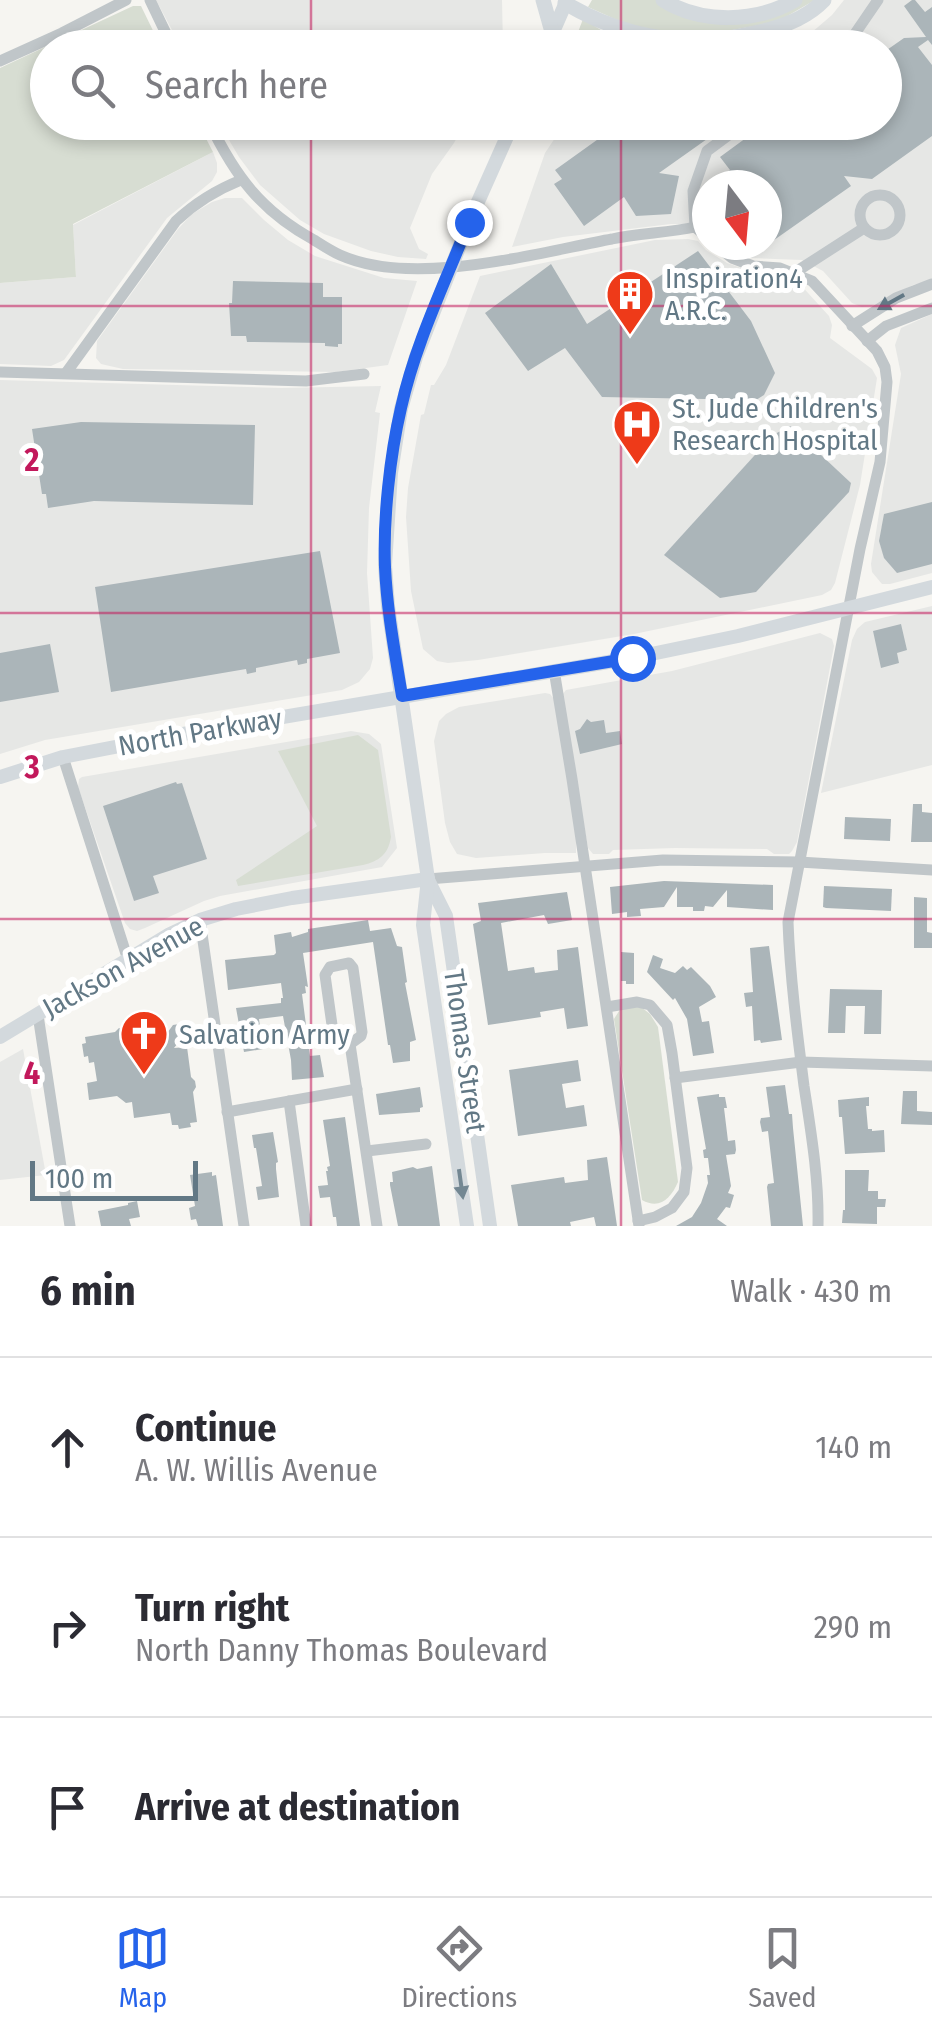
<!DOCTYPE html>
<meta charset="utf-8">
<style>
:root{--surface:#fff;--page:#f7f7f7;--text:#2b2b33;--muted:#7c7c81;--line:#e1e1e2;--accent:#2563eb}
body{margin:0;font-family:"Fira Sans Condensed",sans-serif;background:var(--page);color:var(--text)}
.compass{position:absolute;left:692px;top:170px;width:90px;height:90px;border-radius:50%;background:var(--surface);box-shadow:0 5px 15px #0003;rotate:164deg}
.scale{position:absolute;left:30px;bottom:25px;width:168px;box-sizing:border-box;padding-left:10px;border:5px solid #627885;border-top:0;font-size:28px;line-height:35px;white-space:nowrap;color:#627885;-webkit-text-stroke:8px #fff;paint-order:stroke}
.stop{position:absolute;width:30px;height:30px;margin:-22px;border:8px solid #2563eb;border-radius:50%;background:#fff}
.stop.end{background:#2563eb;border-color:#fff;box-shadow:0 2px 10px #0008}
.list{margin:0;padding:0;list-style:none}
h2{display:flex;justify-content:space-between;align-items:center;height:130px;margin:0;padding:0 40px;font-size:42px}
h2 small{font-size:32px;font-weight:400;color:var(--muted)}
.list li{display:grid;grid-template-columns:65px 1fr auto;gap:30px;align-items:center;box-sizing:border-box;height:180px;padding:0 40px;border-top:2px solid var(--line)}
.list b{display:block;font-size:38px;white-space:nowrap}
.list p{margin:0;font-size:32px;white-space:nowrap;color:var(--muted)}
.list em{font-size:32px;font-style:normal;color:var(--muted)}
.icon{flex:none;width:55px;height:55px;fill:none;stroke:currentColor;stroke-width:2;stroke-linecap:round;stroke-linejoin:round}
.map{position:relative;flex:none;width:932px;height:1226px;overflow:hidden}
.search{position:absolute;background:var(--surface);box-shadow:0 5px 15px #0003;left:30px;right:30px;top:30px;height:110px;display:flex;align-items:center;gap:25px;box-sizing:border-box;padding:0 35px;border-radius:55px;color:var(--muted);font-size:38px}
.sheet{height:670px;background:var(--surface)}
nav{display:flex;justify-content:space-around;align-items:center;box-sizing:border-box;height:140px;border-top:2px solid var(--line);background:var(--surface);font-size:28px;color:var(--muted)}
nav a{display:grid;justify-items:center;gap:5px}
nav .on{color:var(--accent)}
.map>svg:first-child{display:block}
.built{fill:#e6e7e5}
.green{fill:#d7ddd2}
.building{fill:#abb5b9}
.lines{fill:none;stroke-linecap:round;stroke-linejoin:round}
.minor{stroke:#c0c6c9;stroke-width:11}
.major{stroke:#d3d9dd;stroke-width:14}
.highway{stroke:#d3d9dd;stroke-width:15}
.oneway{fill:#627885}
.oneway2{fill:#738792}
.route{stroke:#2563eb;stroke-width:12}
.grid{fill:none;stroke:#c2185b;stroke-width:2.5;stroke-opacity:0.55}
.labels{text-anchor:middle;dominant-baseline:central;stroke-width:10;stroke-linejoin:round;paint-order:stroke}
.poi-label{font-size:28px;fill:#627885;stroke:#fff;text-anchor:start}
.street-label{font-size:28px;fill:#627885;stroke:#fff}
.grid-label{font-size:32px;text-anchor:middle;font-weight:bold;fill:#c2185b;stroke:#fff;stroke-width:10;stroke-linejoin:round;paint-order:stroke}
</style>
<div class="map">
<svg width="932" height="1226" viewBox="0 0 932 1226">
<rect width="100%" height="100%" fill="#f6f5f1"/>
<!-- built -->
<g class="built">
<polygon points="156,0 502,0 503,47 181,47"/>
<polygon points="844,0 932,0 932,280 913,285 872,306 862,307 852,303 823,271 802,260 750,258 731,248 727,245 767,245 767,185 707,185 707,224 671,224 563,237 512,247 545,153 565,123 884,122 884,48 780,47 811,33 832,15"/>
<polygon points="219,123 465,123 454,143 432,174 410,228 419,249 428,254 426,259 398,257 371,251 324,234 300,220 260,185 239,157"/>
<polygon points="213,152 217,163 217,172 212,181 167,218 64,360 51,366 0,364 0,283 76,277 73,225"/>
<polygon points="225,198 242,198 264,220 288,240 315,256 384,278 417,281 388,365 336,372 123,369 101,364 96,358 97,341 178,229 192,214 212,202"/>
<polygon points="688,239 698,241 706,250 727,263 756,273 781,274 798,282 829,316 832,325 830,338 872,369 877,378 860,485 835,583 831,590 822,595 634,634 478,660 448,663 437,661 423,649 411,591 406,517 408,488 421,415 424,414 431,385 434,385 446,365 480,276 655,240"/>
<polygon points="932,314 932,573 890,584 882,584 872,572 871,564 901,374 895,345 901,328"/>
<polygon points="0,380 281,388 381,386 375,412 380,413 369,508 367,573 373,658 370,669 359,682 342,690 45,740 0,754"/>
<polygon points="932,606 932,765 821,793 852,640 857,629 865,622"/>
<polygon points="820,633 832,639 834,646 797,842 792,851 789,854 774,854 767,849 675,848 613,850 609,854 593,854 588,848 579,797 562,695 566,690 672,671"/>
<polygon points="545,693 550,694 554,699 576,831 576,853 545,853 476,858 457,854 450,842 445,823 434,741 439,721 446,714 459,707"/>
<polygon points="351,731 369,734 381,744 397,848 382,867 220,896 204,901 145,928 137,931 130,929 125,923 78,787 79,779 82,777"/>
<polygon points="23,1049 46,1175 0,1180 0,1062"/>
</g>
<!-- green -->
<g class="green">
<polygon points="592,0 656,0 707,21 801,0 815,0 777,22 705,35 663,32 626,24 588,7"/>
<polygon points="133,6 141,6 161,47 48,48 48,122 198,123 213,152 73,224 76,277 0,283 0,68"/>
<polygon points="583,19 606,33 656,45 639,48 572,48"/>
<path d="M358,735L378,750L391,837C388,855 379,861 363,865L238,886L236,880L317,826L278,751Z"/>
<path d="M641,1007L650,1014L658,1027L678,1182C671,1198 660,1210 642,1200L614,1019L621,1008Z"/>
</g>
<!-- building -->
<g class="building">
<polygon points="912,0 915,0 925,12 932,7 932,45 928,40 918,47 932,65 932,136 872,179 844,176 851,186 767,245 767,185 711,185 730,170 720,157 765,124 775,138 796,122 884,122 884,52 904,38 926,37 904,6"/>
<polygon points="622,122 695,122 707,139 659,173 679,176 671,214 636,216 624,197 584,226 554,184 562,179 555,170"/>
<polygon points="698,251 751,321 775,373 764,395 756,400 602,397 565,348 528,371 485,313 551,264 587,324"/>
<polygon points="233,281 323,283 323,297 342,297 342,344 338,344 338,347 325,346 325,343 247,342 246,336 231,336 229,303 232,303"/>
<polygon points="81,422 255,425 253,505 94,501 48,508 46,494 42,494 32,429"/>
<polygon points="790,426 851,483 849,492 756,592 720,598 664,555 773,435"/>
<polygon points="932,502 932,564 897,573 884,558 879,541 884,514"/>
<polygon points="320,551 340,653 307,659 307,663 298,665 297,660 256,668 256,672 247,674 246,669 111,692 95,587"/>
<polygon points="901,624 907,650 897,653 899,663 881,668 873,631"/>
<polygon points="50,644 59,692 0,702 0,653"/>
<polygon points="587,719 591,722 604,720 606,733 620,731 622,744 580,754 575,731 580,729"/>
<polygon points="176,782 177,784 182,783 207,859 153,876 159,893 134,901 103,806"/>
<polygon points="913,804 922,804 922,812 932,813 932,842 911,842"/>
<polygon points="845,817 891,819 890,841 844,839"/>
<polygon points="664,881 773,885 773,910 727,907 727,890 713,907 705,906 704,911 693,911 693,907 677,907 677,887 664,907 640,909 641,916 627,917 627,912 612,914 610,887"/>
<polygon points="824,886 892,889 891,911 826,908 823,907"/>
<polygon points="567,892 572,920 548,924 544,915 501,923 508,971 534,967 535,973 558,970 557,950 578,947 588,1026 567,1029 564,1008 540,1012 541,1017 488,1025 473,924 481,921 478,903"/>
<polygon points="914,897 927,898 927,932 932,933 932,948 914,948"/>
<polygon points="368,920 370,931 391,928 397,946 402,947 407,982 405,983 416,1040 410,1042 410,1061 393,1063 390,1045 388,1045 373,942 303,953 308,987 305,986 306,993 302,994 310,1056 320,1055 324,1077 292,1080 291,1060 283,1016 259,1019 263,1049 244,1052 236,1008 281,1003 281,998 283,998 281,983 228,990 225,960 274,955 276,953 274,935 291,932 292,937 308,932 308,929"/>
<polygon points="769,946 782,1040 761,1043 760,1040 754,1041 752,1006 746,1007 744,993 753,992 750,948"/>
<polygon points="621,952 634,953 634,984 626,984 626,981 621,981"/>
<polygon points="653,955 663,959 660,968 675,973 683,966 687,970 691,967 710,986 716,997 699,1007 702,1022 709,1021 714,1053 693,1056 687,1019 675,998 673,1000 647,972"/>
<polygon points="830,989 882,990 881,1034 864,1034 865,1006 846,1006 845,1033 828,1033"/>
<polygon points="179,1024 184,1028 185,1034 174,1048 187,1047 191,1077 195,1081 196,1087 193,1092 197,1122 190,1123 191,1127 179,1129 178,1125 172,1125 170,1113 134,1118 132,1102 126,1103 117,1096 89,1100 87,1083 97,1081 94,1062 89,1063 88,1056 84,1057 82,1044 86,1043 85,1037 115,1032 119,1028 125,1028 130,1031 160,1026 162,1040 173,1025"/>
<polygon points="578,1060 581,1081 562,1084 566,1108 584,1105 587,1126 518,1136 509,1070"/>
<polygon points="785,1085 789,1114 792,1114 793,1128 803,1226 771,1226 767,1187 768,1184 774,1183 768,1131 762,1132 760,1122 761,1118 770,1117 766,1087"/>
<polygon points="420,1087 423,1107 420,1108 420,1112 379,1115 376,1094"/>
<polygon points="903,1091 917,1091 917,1111 932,1112 932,1125 901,1124"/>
<polygon points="719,1094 719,1097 725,1097 727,1108 724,1108 728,1141 735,1140 736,1150 735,1154 726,1155 731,1186 728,1193 734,1195 730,1208 726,1207 717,1219 727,1226 676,1226 692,1217 701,1203 708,1183 707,1175 710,1175 708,1158 704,1158 703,1150 706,1149 697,1097"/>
<polygon points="869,1097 869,1106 866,1106 868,1129 872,1129 872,1131 884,1130 885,1152 845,1154 842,1117 839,1117 838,1100"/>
<polygon points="345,1117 354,1182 360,1226 337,1226 336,1217 333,1217 330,1197 320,1198 318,1186 328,1185 326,1171 328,1171 327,1167 330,1166 323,1120"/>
<polygon points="273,1132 278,1162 276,1163 276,1169 279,1197 258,1200 256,1187 262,1186 256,1148 254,1148 252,1135"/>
<polygon points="607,1157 617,1226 596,1226 594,1217 570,1222 571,1226 518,1226 511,1185 564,1177 565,1183 588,1180 587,1160"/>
<polygon points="432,1166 440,1226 398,1226 390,1185 390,1182 393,1182 392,1172 413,1167 417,1169"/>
<polygon points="845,1170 869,1170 868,1191 878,1191 878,1199 886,1199 885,1207 877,1207 877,1224 842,1223 843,1210 845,1210"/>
<polygon points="212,1172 212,1176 216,1175 223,1226 198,1226 196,1219 191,1220 189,1208 195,1206 190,1175"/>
<polygon points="137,1201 140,1217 129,1219 131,1226 101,1226 98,1211 128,1205 128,1203"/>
</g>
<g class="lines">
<!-- minor -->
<g class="minor">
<polyline points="150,0 173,48"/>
<polyline points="842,48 852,38 878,0"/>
<polyline points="0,61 62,33 126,0"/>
<path d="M209,122C235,176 261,211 314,240C322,245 331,251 340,255C413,288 536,253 612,239C639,233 668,233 695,227L707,237"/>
<circle cx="880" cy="215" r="20"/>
<polyline points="695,227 693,191 707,151 746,122"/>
<path d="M716,245L732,258L753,266L780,268L812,281L877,351L885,367L887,382L880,462L860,549L788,922C790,976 797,1031 804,1086C811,1132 819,1179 818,1226"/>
<polyline points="794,273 864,228"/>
<polyline points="852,326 896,298 932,284"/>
<polyline points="867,341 886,326 932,308"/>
<polyline points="0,372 306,381 364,374"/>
<path d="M66,373L176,221C195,203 216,190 241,180"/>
<polyline points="554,670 572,779 639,1226"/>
<polyline points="63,757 128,960"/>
<polyline points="428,879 663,860 799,862 932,870"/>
<polyline points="200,920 244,1226"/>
<polygon points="349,963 353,968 362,1032 361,1036 350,1044 338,1039 333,1032 325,975 330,967"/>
<polyline points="607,1007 637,1002 650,1005 667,1025 672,1053 687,1168 684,1192 672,1208 655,1217 638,1221"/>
<polyline points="38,1015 70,1226"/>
<polyline points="350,1044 377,1226"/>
<polyline points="675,1078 801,1062 932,1066"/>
<polyline points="289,1101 306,1226"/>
<polyline points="227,1112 357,1089"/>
<polyline points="367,1151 426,1144"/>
</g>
<!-- major -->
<g class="major">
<polyline points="546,48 567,0"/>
<polyline points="0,777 63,757 177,735 632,658 738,636 932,587"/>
<polyline points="428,880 446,916 490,1226"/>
<polyline points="0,1037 170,934 200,920 236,909 292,898 428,879"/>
<polyline points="467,1226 423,925 428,879 388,606 385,565 391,473 401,409 416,357 469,222 513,123"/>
</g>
<!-- highway -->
<g class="highway">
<polyline points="543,0 552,32"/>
<path d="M663,0C701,24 756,23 795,0"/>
<path d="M565,3C624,38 687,49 754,33C780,28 806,19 824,0"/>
<polyline points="509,132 521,122"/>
</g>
</g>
<!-- one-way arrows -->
<defs><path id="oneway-solid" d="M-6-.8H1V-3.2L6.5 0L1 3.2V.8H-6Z" transform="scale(2.5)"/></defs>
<use class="oneway" href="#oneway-solid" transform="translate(891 302) rotate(151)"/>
<use class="oneway2" href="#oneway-solid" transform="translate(461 1184) rotate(82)"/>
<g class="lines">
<!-- route -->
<path class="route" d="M469,222C445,283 415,344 401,408C390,455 383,519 385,567C387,611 395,653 402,696L632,658"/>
</g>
<!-- grid -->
<path class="grid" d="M311,0V48M621,0V48M311,122V1226M621,122V1226M0,306H932M0,613H932M0,919H932"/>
<!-- icons -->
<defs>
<g id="building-pin" transform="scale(2.5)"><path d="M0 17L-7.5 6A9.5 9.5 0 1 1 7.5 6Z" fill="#ee3a19" stroke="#fff"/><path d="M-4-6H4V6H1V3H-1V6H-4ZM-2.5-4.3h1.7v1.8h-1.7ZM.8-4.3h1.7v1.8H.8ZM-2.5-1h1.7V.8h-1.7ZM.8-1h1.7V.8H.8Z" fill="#fff"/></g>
<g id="hospital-pin" transform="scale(2.5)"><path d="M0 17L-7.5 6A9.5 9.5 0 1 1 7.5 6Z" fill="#ee3a19" stroke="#fff"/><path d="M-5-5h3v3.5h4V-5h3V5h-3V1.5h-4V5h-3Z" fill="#fff"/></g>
<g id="church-pin" transform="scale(2.5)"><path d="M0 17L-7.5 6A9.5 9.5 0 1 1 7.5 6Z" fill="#ee3a19" stroke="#fff"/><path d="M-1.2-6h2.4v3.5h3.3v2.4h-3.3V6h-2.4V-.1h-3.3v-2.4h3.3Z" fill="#fff"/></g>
</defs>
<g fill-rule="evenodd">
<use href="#building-pin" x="630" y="294"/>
<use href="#hospital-pin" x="637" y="424"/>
<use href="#church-pin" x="144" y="1034"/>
</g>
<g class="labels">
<!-- poi labels -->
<g class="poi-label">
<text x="665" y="278">Inspiration4<tspan x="665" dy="32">A.R.C.</tspan></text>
<text x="672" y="408">St. Jude Children's<tspan x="672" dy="32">Research Hospital</tspan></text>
<text x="179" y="1034">Salvation Army</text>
</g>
<!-- street labels -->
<g class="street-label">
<text transform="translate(200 732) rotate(-10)">North Parkway</text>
<text transform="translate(123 967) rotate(-29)">Jackson Avenue</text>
<text transform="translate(465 1051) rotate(82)">Thomas Street</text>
</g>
</g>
<g class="grid-label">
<text x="32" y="471">2</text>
<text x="32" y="778">3</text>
<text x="32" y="1084">4</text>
</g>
</svg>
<svg class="compass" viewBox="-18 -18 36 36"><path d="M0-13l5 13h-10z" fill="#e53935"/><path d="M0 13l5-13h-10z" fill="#7c7c81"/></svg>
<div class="scale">100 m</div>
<div class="stop" style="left:632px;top:658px"></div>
<div class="stop end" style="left:469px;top:222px"></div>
<div class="search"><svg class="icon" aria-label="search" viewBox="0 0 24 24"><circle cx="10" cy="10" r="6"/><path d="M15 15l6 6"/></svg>Search here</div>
</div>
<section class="sheet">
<h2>6 min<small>Walk · 430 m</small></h2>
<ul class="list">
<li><svg class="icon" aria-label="ahead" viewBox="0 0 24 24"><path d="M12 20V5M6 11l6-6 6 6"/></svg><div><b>Continue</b><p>A. W. Willis Avenue</p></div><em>140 m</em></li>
<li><svg class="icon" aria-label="right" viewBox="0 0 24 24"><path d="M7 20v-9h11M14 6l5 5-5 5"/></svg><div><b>Turn right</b><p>North Danny Thomas Boulevard</p></div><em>290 m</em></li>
<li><svg class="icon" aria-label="arrive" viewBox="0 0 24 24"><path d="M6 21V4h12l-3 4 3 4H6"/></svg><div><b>Arrive at destination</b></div></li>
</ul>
</section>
<nav>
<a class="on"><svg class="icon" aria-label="map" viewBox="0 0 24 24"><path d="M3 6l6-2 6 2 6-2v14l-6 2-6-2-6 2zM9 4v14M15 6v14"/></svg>Map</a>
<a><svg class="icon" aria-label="directions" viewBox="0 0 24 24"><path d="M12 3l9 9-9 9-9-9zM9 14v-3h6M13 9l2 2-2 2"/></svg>Directions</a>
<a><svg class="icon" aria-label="saved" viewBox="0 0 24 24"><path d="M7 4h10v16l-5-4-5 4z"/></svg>Saved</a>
</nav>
